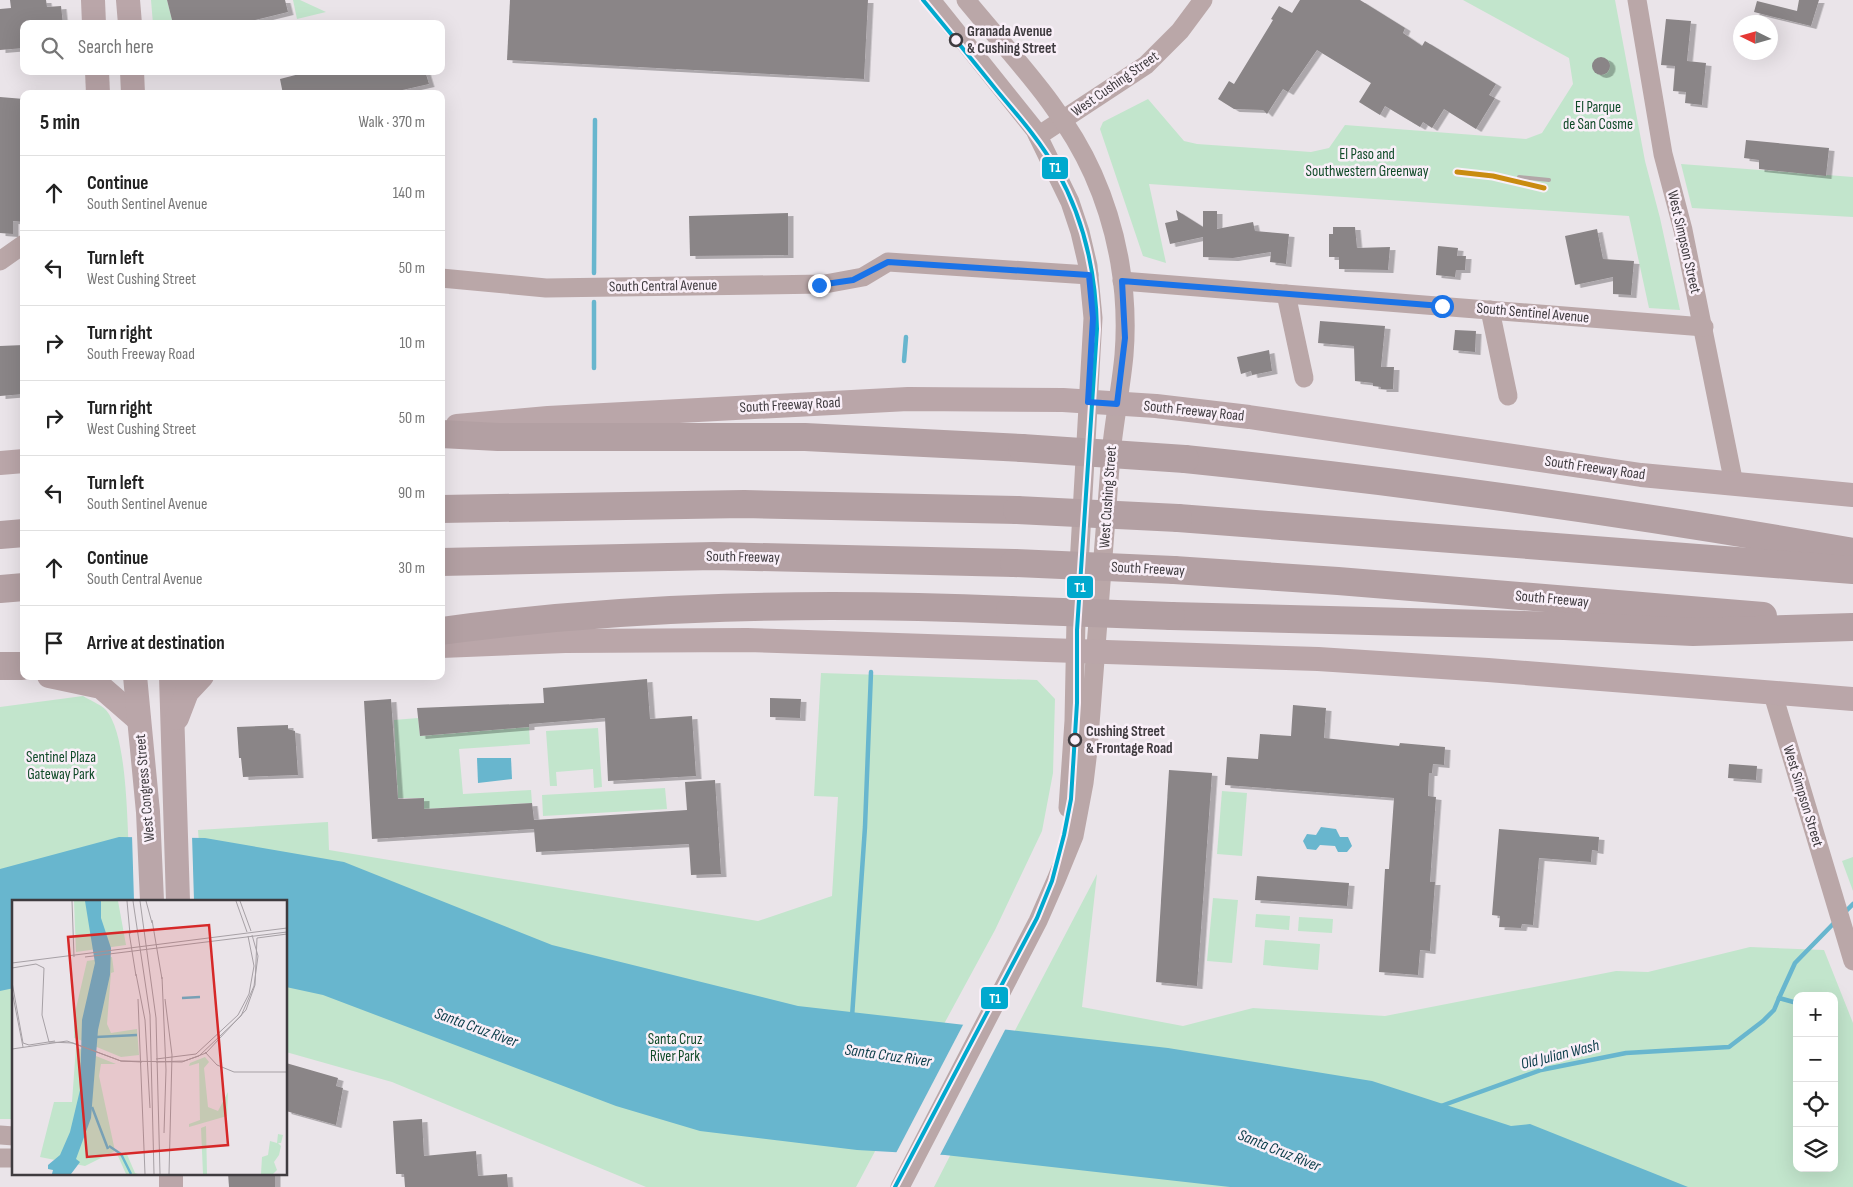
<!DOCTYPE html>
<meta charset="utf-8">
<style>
:root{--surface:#fff;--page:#f2f2f2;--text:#222;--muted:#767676;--line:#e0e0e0}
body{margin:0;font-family:"Sofia Sans Condensed",sans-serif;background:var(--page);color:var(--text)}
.controls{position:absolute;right:15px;bottom:15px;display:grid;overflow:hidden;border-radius:10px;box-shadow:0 5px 20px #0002}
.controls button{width:45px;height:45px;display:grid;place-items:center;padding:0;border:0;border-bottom:1px solid var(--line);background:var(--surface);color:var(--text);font:25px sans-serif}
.compass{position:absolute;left:1733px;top:15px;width:45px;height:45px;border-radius:50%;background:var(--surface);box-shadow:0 5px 20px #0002;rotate:275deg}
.stop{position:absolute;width:15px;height:15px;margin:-11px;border:4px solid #1a73e8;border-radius:50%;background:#fff}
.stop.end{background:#1a73e8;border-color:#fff;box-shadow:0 1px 5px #0008}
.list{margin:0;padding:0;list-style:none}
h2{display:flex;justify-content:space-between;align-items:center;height:65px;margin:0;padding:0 20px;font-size:21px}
h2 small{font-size:16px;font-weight:400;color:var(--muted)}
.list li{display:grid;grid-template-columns:32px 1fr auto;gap:15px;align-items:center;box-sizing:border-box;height:75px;padding:0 20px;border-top:1px solid var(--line)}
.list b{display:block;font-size:19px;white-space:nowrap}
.list p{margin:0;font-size:16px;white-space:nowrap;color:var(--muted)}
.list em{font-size:16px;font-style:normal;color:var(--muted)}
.icon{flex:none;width:28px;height:28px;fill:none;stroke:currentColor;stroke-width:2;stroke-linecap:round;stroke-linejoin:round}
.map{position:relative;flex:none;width:1853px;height:1187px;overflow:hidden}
.search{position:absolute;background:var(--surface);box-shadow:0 5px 20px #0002;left:20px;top:20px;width:425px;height:55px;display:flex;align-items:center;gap:12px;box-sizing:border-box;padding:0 18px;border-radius:10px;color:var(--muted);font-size:19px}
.panel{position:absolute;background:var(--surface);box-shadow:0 5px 20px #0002;left:20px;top:90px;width:425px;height:590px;border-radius:10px}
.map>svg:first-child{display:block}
.green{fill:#c2e5cc;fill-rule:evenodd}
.water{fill:#68b6ce}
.pier{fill:#eae4e9}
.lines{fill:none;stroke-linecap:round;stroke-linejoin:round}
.stream{stroke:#68b6ce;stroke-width:4.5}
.building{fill:#8a8587;filter:url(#shadow)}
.minor{stroke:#baa7a8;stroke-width:19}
.major{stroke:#baa6a9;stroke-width:24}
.highway{stroke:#b3a0a3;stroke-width:28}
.rail{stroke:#b2a7a8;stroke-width:4}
.highway-bridge{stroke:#b3a0a3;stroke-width:28}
.rail-1-casing{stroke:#f9eff8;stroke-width:9}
.rail-1{stroke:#c98b10;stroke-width:5}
.tram-1-casing{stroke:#f9eff8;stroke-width:8}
.tram-1{stroke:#00a9ce;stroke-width:4}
.route{stroke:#1a73e8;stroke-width:6}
.stop-dot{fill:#f9eff8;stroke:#3f3b3f;stroke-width:2.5}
.labels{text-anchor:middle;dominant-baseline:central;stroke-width:5;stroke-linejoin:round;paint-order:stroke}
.stop-label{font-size:15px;font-weight:bold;fill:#3f3b3f;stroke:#f9eff8;text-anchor:start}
.street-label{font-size:15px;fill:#3f3b3f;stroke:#f9eff8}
.park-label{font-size:15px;fill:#104a28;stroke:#f9eff8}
.water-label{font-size:16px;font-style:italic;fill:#0a3c49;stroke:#f9eff8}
.inset-river{fill:none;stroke:#68b6ce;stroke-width:2.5}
.inset-road{fill:none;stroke:#a6a0a5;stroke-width:1}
.view{fill:#d62828;fill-opacity:0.15;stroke:#d62828;stroke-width:2.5}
.inset-edge{fill:none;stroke:#3f3b3f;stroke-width:2.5}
.line-badge{stroke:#f9eff8;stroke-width:2}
.badge-label{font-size:14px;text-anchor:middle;font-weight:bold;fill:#fff}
</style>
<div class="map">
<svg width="1853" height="1187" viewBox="0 0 1853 1187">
<defs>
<filter id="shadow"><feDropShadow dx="5.5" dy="3" stdDeviation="0" flood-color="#0004"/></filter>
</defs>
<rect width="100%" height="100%" fill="#eae4e9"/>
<!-- green -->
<g class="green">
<polygon points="151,0 167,0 173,24 153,24"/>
<polygon points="293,0 300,0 326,12 297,19"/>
<polygon points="1463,0 1615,0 1645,161 1660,218 1680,310 1649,308 1629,216 1149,184 1166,263 1143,256 1100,129 1103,122 1148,99 1184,141 1197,144 1311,152 1329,148 1345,125 1526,139 1542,133 1573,84 1569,58"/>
<polygon points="1681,164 1853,177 1853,217 1692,208"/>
<path d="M821,673L1037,680L1055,699L1053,773L1042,831L995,930L900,1105L1010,1040L1097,874L1082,1007L1183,1026L1253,1008L1385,1016L1616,971L1648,972L1750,947L1824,950L1853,1023V1187H934L954,1148L881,1140L856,1187H646L392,1082L286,1052V901H203L198,830L328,822L329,850L758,921L832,896L838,797L814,796ZM1797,996H1834V1168H1797Z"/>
<path d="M83,696C89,700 100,704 106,710C127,734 127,820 129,853L14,901V1119H0V707Z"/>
<polygon points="418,718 420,736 529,727 530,744 459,749 463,794 531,790 532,803 424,809 424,798 398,798 394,720"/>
<polygon points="598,728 602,787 594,788 593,769 556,772 557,786 550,786 546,731"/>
<polygon points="665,788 667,809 543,816 542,795"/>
<polygon points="1222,791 1247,793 1242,856 1217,854"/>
<polygon points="1853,857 1853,891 1842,861"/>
<polygon points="1213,898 1238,900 1232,963 1207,961"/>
<polygon points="1256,914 1290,916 1289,930 1255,927"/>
<polygon points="1299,917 1333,919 1332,933 1298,931"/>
<polygon points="1265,940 1320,944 1318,970 1263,965"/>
</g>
<!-- water -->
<g class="water">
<polygon points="477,758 511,758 512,779 478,783"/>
<polygon points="1321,827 1336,829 1340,837 1348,837 1352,846 1347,852 1338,852 1335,846 1320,845 1316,850 1307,849 1303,841 1307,834 1316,835"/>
<polygon points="119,837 205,838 344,862 552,945 798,1006 1168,1048 1372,1081 1511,1126 1530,1124 1688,1187 1230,1187 945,1155 857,1150 700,1131 616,1106 323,995 286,987 286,901 14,901 14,988 0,991 0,869"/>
</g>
<!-- pier -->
<g class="pier">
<polygon points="132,835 192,835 194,901 134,901"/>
<polygon points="964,1023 1006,1028 939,1157 895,1155"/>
</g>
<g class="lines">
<!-- stream -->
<g class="stream">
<polyline points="594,273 595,120"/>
<polyline points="594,302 594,368"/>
<polyline points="904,361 906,337"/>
<polyline points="1843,914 1853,904"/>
<polyline points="1779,998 1795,963 1836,921"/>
<polyline points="852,1017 865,827 871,672"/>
<polyline points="1441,1106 1541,1070 1626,1053 1729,1047 1763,1021 1774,1010 1779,998 1797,1003"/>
</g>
</g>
<!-- building -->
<g class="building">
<polygon points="10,0 46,0 47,7 61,6 63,24 24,24 24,48 0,50 0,9 11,8"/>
<polygon points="167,0 285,0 288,12 239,24 173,24"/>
<polygon points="510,0 868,0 864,79 507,60"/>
<polygon points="1300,0 1360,0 1405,28 1403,33 1422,46 1425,41 1496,84 1489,95 1495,98 1476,129 1444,109 1432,128 1423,122 1420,127 1385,106 1380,115 1359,102 1371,83 1317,50 1288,92 1283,89 1267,114 1263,110 1234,109 1218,99 1229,81 1234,84 1273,20 1271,19 1279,6 1292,13"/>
<polygon points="1799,0 1819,0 1811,26 1754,12 1757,1 1797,11"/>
<polygon points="1666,19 1691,21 1687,61 1706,63 1702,105 1685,103 1686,92 1673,91 1675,66 1661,65"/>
<circle cx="1601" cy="66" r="9"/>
<polygon points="311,71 425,71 429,84 398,91 398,94 283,94 280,79"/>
<polygon points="0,97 24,99 24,222 13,221 13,234 0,233"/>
<polygon points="1746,140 1829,148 1826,176 1759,169 1759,160 1744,158"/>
<polygon points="1176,210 1203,227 1203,211 1217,211 1217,229 1253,222 1255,231 1289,234 1286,264 1270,262 1271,252 1233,258 1203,257 1203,237 1170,244 1165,223 1178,220"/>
<polygon points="788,213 788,255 690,256 689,216"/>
<polygon points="1333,227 1355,227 1357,248 1390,247 1388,270 1339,269 1339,257 1329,257 1329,234 1333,234"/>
<polygon points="1597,229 1603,259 1634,261 1631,295 1613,294 1613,277 1575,285 1565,236"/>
<polygon points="1438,246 1458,248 1457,256 1466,256 1465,270 1456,270 1455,277 1436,275"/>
<polygon points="1320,321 1385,326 1381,367 1394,367 1393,389 1381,389 1381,387 1373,386 1373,383 1355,381 1354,346 1318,343"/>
<polygon points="1455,330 1476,331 1475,352 1453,350"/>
<polygon points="24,345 24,394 0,396 0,346"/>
<polygon points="1269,350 1272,371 1252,375 1251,371 1241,374 1237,357"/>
<polygon points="647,679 650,719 692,716 696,776 608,781 605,718 529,724 529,727 420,736 417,708 544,703 543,688"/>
<polygon points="770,698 801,699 800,718 770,717"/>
<polygon points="391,699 398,799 424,798 424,809 532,803 534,820 687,810 685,782 715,780 721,874 691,875 689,844 536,852 534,829 372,839 364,701"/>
<polygon points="1293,705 1326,708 1324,738 1399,746 1400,743 1445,747 1444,765 1433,764 1432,773 1429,773 1428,796 1436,797 1430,882 1435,882 1430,951 1420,950 1418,975 1379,972 1385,869 1389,869 1394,798 1225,785 1227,757 1258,759 1260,734 1291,736"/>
<polygon points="288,725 288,729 295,731 298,775 243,777 241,758 239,758 237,727"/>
<polygon points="1729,764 1757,766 1756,780 1728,778"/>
<polygon points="1169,770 1212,773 1197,986 1156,982"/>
<polygon points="1499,829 1599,837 1598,851 1592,850 1591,862 1539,858 1533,925 1522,924 1521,928 1499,927 1500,916 1492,915"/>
<polygon points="1257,876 1349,883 1347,906 1255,900"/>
<polygon points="286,1063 338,1078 336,1086 343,1088 336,1125 286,1111"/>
<polygon points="422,1119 424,1156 476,1151 478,1176 507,1174 508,1187 405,1187 404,1174 396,1174 393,1121"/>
<polygon points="228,1173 275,1173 275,1187 229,1187"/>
</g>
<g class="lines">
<!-- minor -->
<g class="minor">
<polyline points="931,0 1035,130 1070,202 1080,232 1088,266 1093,318 1076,619 1074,721 1068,808"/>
<polyline points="1637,0 1663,154 1683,230 1734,484"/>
<polyline points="1038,136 1146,65 1180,31 1203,0"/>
<polyline points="0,261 24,244"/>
<polyline points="441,278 546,288 825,284 863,277 888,262 1089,275"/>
<polyline points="1122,281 1704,327"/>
<polyline points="1286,294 1304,378"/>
<polyline points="1490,310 1508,396"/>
<polyline points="1772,691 1853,961"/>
<polyline points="0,1135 14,1136"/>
<polyline points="0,1158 14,1158"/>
<path d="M900,1187L1038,921L1056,880L1074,836L1084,783L1088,750C1095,651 1104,553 1111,454C1114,421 1121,388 1124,355C1129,293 1118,230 1093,174C1064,108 1011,55 966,0"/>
</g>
<!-- major -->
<g class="major">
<polyline points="93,0 94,24"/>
<polyline points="128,0 130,24"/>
<polyline points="97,71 98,94"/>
<polyline points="132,71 133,94"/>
<polyline points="457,426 548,418 908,399 1063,400 1156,406 1249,417 1641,475 1853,495"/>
<polyline points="0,463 24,461"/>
<polyline points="441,646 565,641 747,640 1318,659 1488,670 1853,699"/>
<polyline points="49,676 101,687 139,720"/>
<polyline points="135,676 148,812 152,901"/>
<polyline points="171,676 178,901"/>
<polyline points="177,718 187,692 202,676"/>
<polyline points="171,1173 171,1187"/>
</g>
<!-- highway -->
<g class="highway">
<polyline points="441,434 498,437 805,437 1022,448"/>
<path d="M1185,459C1408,482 1632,513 1853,552"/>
<polyline points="441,509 744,504 1017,510"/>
<polyline points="1178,518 1853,570"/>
<polyline points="0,535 24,533"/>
<polyline points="441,562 714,556 1014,563"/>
<polyline points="1174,570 1338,581 1763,616"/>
<polyline points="0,589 24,587"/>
<polyline points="1171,616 1564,626 1693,632 1853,627"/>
<path d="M441,631C633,605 817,602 1010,610"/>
<polyline points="0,666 22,666"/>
</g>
<!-- rail -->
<g class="rail">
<polyline points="1457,172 1493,176 1544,188"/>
<polyline points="1519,177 1549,180"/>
</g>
<!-- highway-bridge -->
<g class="highway-bridge">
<polyline points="1022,448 1185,459"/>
<polyline points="1017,510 1178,518"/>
<polyline points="1014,563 1174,570"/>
<polyline points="1010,610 1171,616"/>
</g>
<!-- rail-1 casing -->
<g class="rail-1-casing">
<polyline id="rail-1" points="1457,172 1493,176 1544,188"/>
</g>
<!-- rail-1 -->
<use href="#rail-1" class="rail-1"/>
<!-- tram-1 casing -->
<g class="tram-1-casing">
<path id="tram-1" d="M895,1187L1037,918L1052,881L1064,835L1071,799L1077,703V630L1097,329C1096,274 1084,219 1057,171C1041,142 1019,117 998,92C973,61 948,30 923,0"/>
</g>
<!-- tram-1 -->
<use href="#tram-1" class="tram-1"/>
</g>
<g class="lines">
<!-- route -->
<polyline class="route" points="819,285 853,280 888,262 1089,275 1093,318 1088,402 1117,404 1125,338 1122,281 1442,306"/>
</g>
<!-- markers -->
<g class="stop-dot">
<circle cx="956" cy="40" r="6"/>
<circle cx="1075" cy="740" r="6"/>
</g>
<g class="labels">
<!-- stop labels -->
<g class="stop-label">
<text x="967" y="31">Granada Avenue<tspan x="967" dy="17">&amp; Cushing Street</tspan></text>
<text x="1086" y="731">Cushing Street<tspan x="1086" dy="17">&amp; Frontage Road</tspan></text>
</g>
<!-- street labels -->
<g class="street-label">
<text transform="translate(1115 84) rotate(-35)">West Cushing Street</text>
<text transform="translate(1684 242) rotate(77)">West Simpson Street</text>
<text transform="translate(663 286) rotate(-1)">South Central Avenue</text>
<text transform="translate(1533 313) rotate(5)">South Sentinel Avenue</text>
<text transform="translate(790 405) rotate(-3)">South Freeway Road</text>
<text transform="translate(1194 411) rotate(6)">South Freeway Road</text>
<text transform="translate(1595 468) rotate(8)">South Freeway Road</text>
<text transform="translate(1108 497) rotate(-86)">West Cushing Street</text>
<text transform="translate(743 557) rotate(1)">South Freeway</text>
<text transform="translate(1148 569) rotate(3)">South Freeway</text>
<text transform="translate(1552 599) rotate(5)">South Freeway</text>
<text transform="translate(145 788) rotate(-95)">West Congress Street</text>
<text transform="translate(1803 796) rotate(73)">West Simpson Street</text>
</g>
<!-- park labels -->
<g class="park-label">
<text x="1598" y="107">El Parque<tspan x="1598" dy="17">de San Cosme</tspan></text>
<text x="1367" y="154">El Paso and<tspan x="1367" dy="17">Southwestern Greenway</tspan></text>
<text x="61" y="757">Sentinel Plaza<tspan x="61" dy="17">Gateway Park</tspan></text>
<text x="675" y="1039">Santa Cruz<tspan x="675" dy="17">River Park</tspan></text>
</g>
<!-- water labels -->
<g class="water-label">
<text transform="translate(476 1028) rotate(20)">Santa Cruz River</text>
<text transform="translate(1560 1055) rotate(-14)">Old Julian Wash</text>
<text transform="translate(888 1056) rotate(8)">Santa Cruz River</text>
<text transform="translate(1279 1151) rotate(22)">Santa Cruz River</text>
</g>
</g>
<!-- overview -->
<g transform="translate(12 900)">
<rect width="275" height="275" fill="#eae4e9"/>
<path d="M62,1H106L114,45L64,52ZM100,57L102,72L99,73L95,124L99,133L125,129L127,155L109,157L75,143L84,156L104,164H89L87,176L103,251L73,266L28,257L42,202H60L64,147L70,150L71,141L62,138V117L75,61ZM193,157L197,162L192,168L196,207L206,211L216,192L215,216L177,227V224L188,220L187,163L177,166L178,163ZM194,226L195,274H191L189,228ZM266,234L271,235L269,243H266L269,246L267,255L262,262L265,270L261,274H249L250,257L256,255L258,241L265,243ZM114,252L123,273L126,274H114L106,256Z" fill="#c2e5cc"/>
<path d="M73,1H89V18L99,48L98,75L86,130L79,218L64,259L68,262L59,274H40L41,270L36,269V265L48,255L58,232L68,190L70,120L83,63Z" fill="#68b6ce"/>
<path class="inset-river" d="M170,98L188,97M84,137L125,135M80,207L96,249M97,246L109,254L119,274"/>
<path class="inset-road" d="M60,1L62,57M115,1L118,34M121,1L138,115L142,274M128,1L144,118L148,274M134,1L140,23M224,1L235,32M228,1L239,31M140,20L150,79M117,32L124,76M73,57L275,32M0,63L275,28M0,68L24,64L32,68L30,115L37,142L61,143L109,161L170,162L194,153L234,110L243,85L245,38L275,34M124,74L133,120L138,208M150,77L154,170L152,233M0,82L11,143L17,145L43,141M0,91L11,147M126,99L133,274M153,99L160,155L157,274M0,149L55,141L109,161L130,162M193,152L205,165L222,172H275M144,159L184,154L226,115L237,94L242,66L236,36M144,162L172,161L187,156L229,116L242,86L246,56L240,35"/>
<path class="view" d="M197,25L216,245L75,257L56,37Z"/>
<rect width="275" height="275" class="inset-edge"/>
</g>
<g class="line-badge">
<rect x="1041" y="156" width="28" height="24" rx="5" fill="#00a9ce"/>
<rect x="1066" y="575" width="28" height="24" rx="5" fill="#00a9ce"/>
<rect x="980" y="986" width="29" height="24" rx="5" fill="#00a9ce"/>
</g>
<g class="badge-label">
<text x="1055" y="172">T1</text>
<text x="1080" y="592">T1</text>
<text x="995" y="1003">T1</text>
</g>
</svg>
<div class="controls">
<button>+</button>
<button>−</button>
<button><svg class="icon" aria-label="locate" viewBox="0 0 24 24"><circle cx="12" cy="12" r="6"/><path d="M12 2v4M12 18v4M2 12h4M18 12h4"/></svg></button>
<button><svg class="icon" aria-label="layers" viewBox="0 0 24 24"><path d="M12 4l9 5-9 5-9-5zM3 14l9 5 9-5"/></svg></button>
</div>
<svg class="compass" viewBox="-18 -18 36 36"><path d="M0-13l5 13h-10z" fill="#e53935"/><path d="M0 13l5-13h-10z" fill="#767676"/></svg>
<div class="stop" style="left:1442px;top:306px"></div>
<div class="stop end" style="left:819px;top:285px"></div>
<div class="search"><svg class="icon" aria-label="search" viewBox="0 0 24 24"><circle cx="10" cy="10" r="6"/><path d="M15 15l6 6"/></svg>Search here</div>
<section class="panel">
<h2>5 min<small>Walk · 370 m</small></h2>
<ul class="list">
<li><svg class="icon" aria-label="ahead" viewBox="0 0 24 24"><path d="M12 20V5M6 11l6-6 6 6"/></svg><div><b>Continue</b><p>South Sentinel Avenue</p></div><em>140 m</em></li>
<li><svg class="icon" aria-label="left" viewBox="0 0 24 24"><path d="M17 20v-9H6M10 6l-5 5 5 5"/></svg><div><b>Turn left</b><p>West Cushing Street</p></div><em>50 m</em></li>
<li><svg class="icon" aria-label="right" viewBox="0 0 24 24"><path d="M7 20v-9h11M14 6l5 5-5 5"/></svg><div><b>Turn right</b><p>South Freeway Road</p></div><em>10 m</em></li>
<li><svg class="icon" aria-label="right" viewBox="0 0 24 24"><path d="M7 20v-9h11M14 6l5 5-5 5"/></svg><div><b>Turn right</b><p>West Cushing Street</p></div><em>50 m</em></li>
<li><svg class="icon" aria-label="left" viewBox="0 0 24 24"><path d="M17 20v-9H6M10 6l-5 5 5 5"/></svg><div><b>Turn left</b><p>South Sentinel Avenue</p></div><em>90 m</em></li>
<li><svg class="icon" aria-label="ahead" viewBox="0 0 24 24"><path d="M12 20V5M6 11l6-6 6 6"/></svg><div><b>Continue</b><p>South Central Avenue</p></div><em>30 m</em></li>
<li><svg class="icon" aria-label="arrive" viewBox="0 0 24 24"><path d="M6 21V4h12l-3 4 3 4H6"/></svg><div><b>Arrive at destination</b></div></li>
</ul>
</section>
</div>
